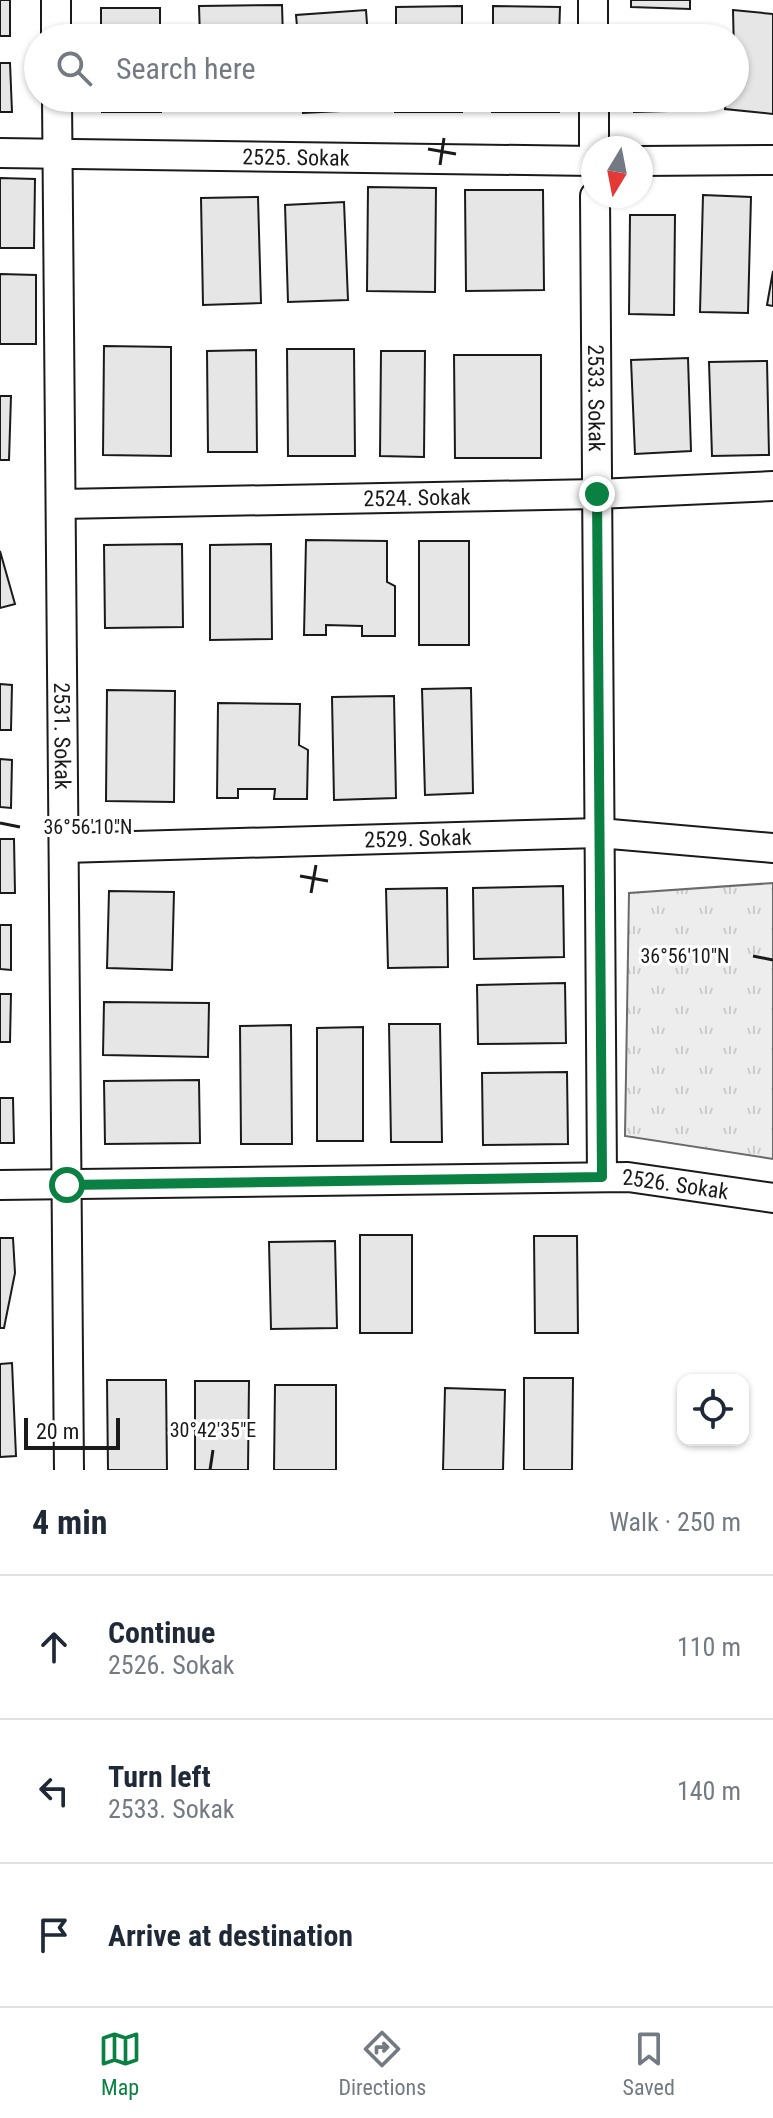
<!DOCTYPE html>
<meta charset="utf-8">
<style>
:root{--surface:#fff;--page:#f6f6f7;--text:#1f2937;--muted:#747a83;--line:#e0e1e3;--accent:#0b8043}
body{margin:0;font-family:"Roboto Condensed",sans-serif;background:var(--page);color:var(--text)}
.controls{position:absolute;right:24px;bottom:24px;display:grid;overflow:hidden;border-radius:16px;box-shadow:0 2px 6px #0004}
.controls button{width:72px;height:72px;display:grid;place-items:center;padding:0;border:0;border-bottom:2px solid var(--line);background:var(--surface);color:var(--text);font:40px sans-serif}
.compass{position:absolute;left:581px;top:136px;width:72px;height:72px;border-radius:50%;background:var(--surface);box-shadow:0 2px 6px #0004;rotate:190deg}
.scale{position:absolute;left:24px;bottom:20px;width:96px;box-sizing:border-box;padding-left:8px;border:4px solid #1a1a1a;border-top:0;font-size:22px;line-height:28px;white-space:nowrap;color:#1a1a1a;-webkit-text-stroke:6px #fff;paint-order:stroke}
.stop{position:absolute;width:24px;height:24px;margin:-18px;border:6px solid #0b8043;border-radius:50%;background:#fff}
.stop.end{background:#0b8043;border-color:#fff;box-shadow:0 2px 8px #0008}
.list{margin:0;padding:0;list-style:none}
h2{display:flex;justify-content:space-between;align-items:center;height:104px;margin:0;padding:0 32px;font-size:34px}
h2 small{font-size:26px;font-weight:400;color:var(--muted)}
.list li{display:grid;grid-template-columns:52px 1fr auto;gap:24px;align-items:center;box-sizing:border-box;height:144px;padding:0 32px;border-top:2px solid var(--line)}
.list b{display:block;font-size:30px;white-space:nowrap}
.list p{margin:0;font-size:26px;white-space:nowrap;color:var(--muted)}
.list em{font-size:26px;font-style:normal;color:var(--muted)}
.icon{flex:none;width:44px;height:44px;fill:none;stroke:currentColor;stroke-width:2;stroke-linecap:round;stroke-linejoin:round}
.map{position:relative;flex:none;width:773px;height:1470px;overflow:hidden}
.search{position:absolute;background:var(--surface);box-shadow:0 2px 6px #0004;left:24px;right:24px;top:24px;height:88px;display:flex;align-items:center;gap:20px;box-sizing:border-box;padding:0 28px;border-radius:44px;color:var(--muted);font-size:30px}
.sheet{height:536px;background:var(--surface)}
nav{display:flex;justify-content:space-around;align-items:center;box-sizing:border-box;height:112px;border-top:2px solid var(--line);background:var(--surface);font-size:22px;color:var(--muted)}
nav a{display:grid;justify-items:center;gap:4px}
nav .on{color:var(--accent)}
.map>svg:first-child{display:block}
.grass{fill:url(#grass-tufts);stroke:#6a6a6a;stroke-width:2}
.building{fill:#e6e6e6;stroke:#1a1a1a;stroke-width:2}
.lines{fill:none;stroke-linecap:round;stroke-linejoin:round}
.street-casing{stroke:#1a1a1a;stroke-width:32}
.street{stroke:#fff;stroke-width:28}
.route{stroke:#0b8043;stroke-width:10}
.ticks{fill:none;stroke:#1a1a1a;stroke-width:3}
.labels{text-anchor:middle;dominant-baseline:central;stroke-width:6;stroke-linejoin:round;paint-order:stroke}
.street-label{font-size:22px;fill:#1a1a1a;stroke:#fff}
.ticks-label{font-size:20px;text-anchor:middle;fill:#1a1a1a;stroke:#fff;stroke-width:6;stroke-linejoin:round;paint-order:stroke}
</style>
<div class="map">
<svg width="773" height="1470" viewBox="0 0 773 1470">
<defs>
<pattern id="grass-tufts" width="24" height="20" patternUnits="userSpaceOnUse" patternTransform="scale(2)"><rect width="24" height="20" fill="#ededed"/><path d="M3 7l-1-3M5 7V3M7 7l1-3M15 17l-1-3M17 17v-4M19 17l1-3" fill="none" stroke="#cbcbcb"/></pattern>
</defs>
<rect width="100%" height="100%" fill="#fff"/>
<!-- grass -->
<polygon class="grass" points="773,883 773,1159 625,1136 629,893"/>
<!-- building -->
<g class="building">
<rect x="0" y="0" width="10" height="36"/>
<polygon points="631,0 690,0 690,9 631,7"/>
<polygon points="282,5 283,38 200,38 199,6"/>
<polygon points="462,6 462,38 396,38 396,7"/>
<polygon points="493,6 560,7 559,38 493,38"/>
<rect x="101" y="8" width="59" height="30"/>
<polygon points="366,10 368,38 298,38 296,15"/>
<polygon points="733,10 773,14 773,114 725,109 726,98 735,98"/>
<polygon points="0,63 10,63 12,112 0,112"/>
<rect x="102" y="98" width="59" height="14"/>
<polygon points="201,98 284,98 284,105 201,106"/>
<polygon points="302,98 363,98 360,110 303,113"/>
<rect x="395" y="98" width="67" height="14"/>
<polygon points="493,98 559,98 559,112 492,112"/>
<polygon points="633,98 703,98 703,110 634,112"/>
<polygon points="0,178 35,179 34,248 0,248"/>
<polygon points="368,187 436,188 435,292 367,291"/>
<polygon points="465,190 543,190 544,290 466,291"/>
<polygon points="703,195 751,197 748,313 700,312"/>
<polygon points="258,197 261,303 203,305 201,198"/>
<polygon points="344,202 348,300 288,302 285,205"/>
<polygon points="630,215 675,215 674,315 629,314"/>
<polygon points="773,271 773,306 767,305"/>
<polygon points="0,274 36,275 36,344 0,344"/>
<polygon points="104,346 171,347 171,456 103,455"/>
<polygon points="287,349 354,349 355,456 288,456"/>
<polygon points="256,350 257,452 208,452 207,351"/>
<polygon points="381,351 425,351 424,457 380,456"/>
<polygon points="454,355 541,355 541,458 455,458"/>
<polygon points="688,358 691,451 635,454 631,360"/>
<polygon points="767,361 769,455 712,456 709,362"/>
<polygon points="0,396 11,396 9,460 0,460"/>
<polygon points="306,540 387,541 387,582 395,586 395,636 362,636 362,626 326,625 326,635 304,635"/>
<rect x="419" y="541" width="50" height="104"/>
<polygon points="182,544 183,627 105,628 104,545"/>
<polygon points="271,544 272,639 210,640 210,545"/>
<polygon points="0,551 15,604 0,608"/>
<polygon points="0,684 12,685 11,730 0,730"/>
<polygon points="471,688 473,793 425,795 422,689"/>
<polygon points="107,690 175,691 174,802 106,801"/>
<polygon points="394,696 396,798 334,800 332,697"/>
<polygon points="218,703 300,704 299,745 308,750 307,799 274,799 275,789 238,789 238,798 217,798"/>
<polygon points="0,759 12,760 11,808 0,807"/>
<polygon points="0,839 14,839 15,893 0,893"/>
<polygon points="563,886 564,957 474,959 473,888"/>
<polygon points="447,888 448,967 388,968 386,889"/>
<polygon points="109,891 174,892 172,970 107,968"/>
<polygon points="0,925 11,925 11,970 0,969"/>
<polygon points="565,983 566,1043 478,1044 477,985"/>
<polygon points="0,994 11,994 10,1042 0,1042"/>
<polygon points="104,1002 209,1003 208,1057 103,1055"/>
<polygon points="389,1024 440,1024 442,1142 391,1142"/>
<polygon points="291,1025 292,1144 241,1144 240,1026"/>
<polygon points="363,1027 363,1141 317,1141 317,1028"/>
<polygon points="567,1072 568,1144 483,1145 482,1073"/>
<polygon points="199,1080 200,1143 105,1144 104,1081"/>
<polygon points="0,1098 13,1098 14,1143 0,1143"/>
<rect x="360" y="1235" width="52" height="98"/>
<polygon points="534,1236 577,1236 578,1333 535,1333"/>
<polygon points="0,1238 13,1238 15,1273 4,1328 0,1328"/>
<polygon points="335,1241 337,1328 271,1329 269,1242"/>
<polygon points="12,1363 16,1456 0,1457 0,1364"/>
<polygon points="524,1378 573,1378 572,1470 524,1470"/>
<polygon points="107,1380 166,1380 167,1470 108,1470"/>
<polygon points="195,1381 249,1381 248,1470 195,1470"/>
<polygon points="275,1385 336,1385 336,1470 274,1470"/>
<polygon points="445,1388 505,1390 503,1470 443,1470"/>
</g>
<g class="lines">
<!-- street casing -->
<g class="street-casing">
<g id="street">
<polyline points="56,0 56,38"/>
<polyline points="593,0 593,38"/>
<path id="s1" d="M57,98L69,1470"/>
<polyline points="594,98 594,148"/>
<path id="s2" d="M0,153L593,161"/>
<polyline points="641,161 773,160"/>
<path id="s3" d="M595,196L602,1177"/>
<path id="s4" d="M61,504L597,494L773,486"/>
<path id="s5" d="M64,848L599,833L773,848"/>
<path id="s6" d="M0,1185L628,1177L773,1198"/>
</g>
</g>
<!-- street -->
<use href="#street" class="street"/>
</g>
<g class="lines">
<!-- route -->
<polyline class="route" points="67,1185 602,1177 597,494"/>
</g>
<!-- ticks -->
<path class="ticks" d="M428,149L456,154M440,165L444,138M0,823L20,827M300,876L328,881M311,893L316,865M753,956L773,960M210,1470L213,1450"/>
<g class="labels">
<!-- street labels -->
<g class="street-label">
<text stroke="none"><textPath href="#s2" startOffset="296">2525. Sokak</textPath></text>
<text stroke="none"><textPath href="#s3" startOffset="202">2533. Sokak</textPath></text>
<text stroke="none"><textPath href="#s4" startOffset="356">2524. Sokak</textPath></text>
<text stroke="none"><textPath href="#s1" startOffset="638">2531. Sokak</textPath></text>
<text stroke="none"><textPath href="#s5" startOffset="354">2529. Sokak</textPath></text>
<text stroke="none"><textPath href="#s6" startOffset="676">2526. Sokak</textPath></text>
</g>
</g>
<g class="ticks-label">
<text x="88" y="834">36°56'10"N</text>
<text x="685" y="963">36°56'10"N</text>
<text x="213" y="1437">30°42'35"E</text>
</g>
</svg>
<div class="controls">
<button><svg class="icon" aria-label="locate" viewBox="0 0 24 24"><circle cx="12" cy="12" r="6"/><path d="M12 2v4M12 18v4M2 12h4M18 12h4"/></svg></button>
</div>
<svg class="compass" viewBox="-18 -18 36 36"><path d="M0-13l5 13h-10z" fill="#e53935"/><path d="M0 13l5-13h-10z" fill="#747a83"/></svg>
<div class="scale">20 m</div>
<div class="stop" style="left:67px;top:1185px"></div>
<div class="stop end" style="left:597px;top:494px"></div>
<div class="search"><svg class="icon" aria-label="search" viewBox="0 0 24 24"><circle cx="10" cy="10" r="6"/><path d="M15 15l6 6"/></svg>Search here</div>
</div>
<section class="sheet">
<h2>4 min<small>Walk · 250 m</small></h2>
<ul class="list">
<li><svg class="icon" aria-label="ahead" viewBox="0 0 24 24"><path d="M12 20V5M6 11l6-6 6 6"/></svg><div><b>Continue</b><p>2526. Sokak</p></div><em>110 m</em></li>
<li><svg class="icon" aria-label="left" viewBox="0 0 24 24"><path d="M17 20v-9H6M10 6l-5 5 5 5"/></svg><div><b>Turn left</b><p>2533. Sokak</p></div><em>140 m</em></li>
<li><svg class="icon" aria-label="arrive" viewBox="0 0 24 24"><path d="M6 21V4h12l-3 4 3 4H6"/></svg><div><b>Arrive at destination</b></div></li>
</ul>
</section>
<nav>
<a class="on"><svg class="icon" aria-label="map" viewBox="0 0 24 24"><path d="M3 6l6-2 6 2 6-2v14l-6 2-6-2-6 2zM9 4v14M15 6v14"/></svg>Map</a>
<a><svg class="icon" aria-label="directions" viewBox="0 0 24 24"><path d="M12 3l9 9-9 9-9-9zM9 14v-3h6M13 9l2 2-2 2"/></svg>Directions</a>
<a><svg class="icon" aria-label="saved" viewBox="0 0 24 24"><path d="M7 4h10v16l-5-4-5 4z"/></svg>Saved</a>
</nav>
